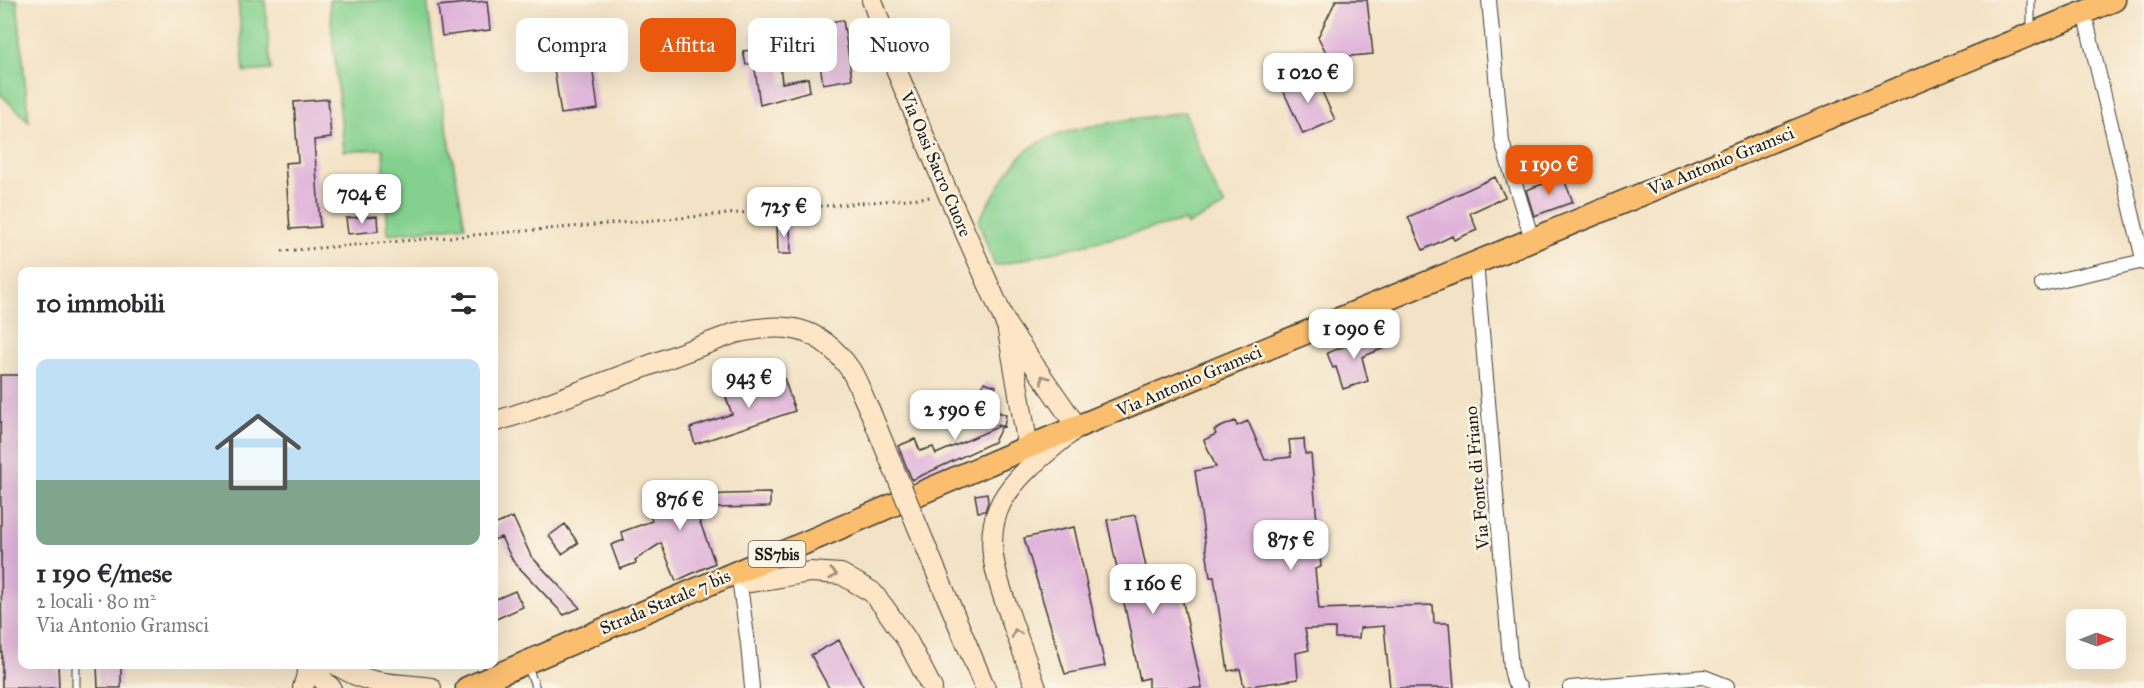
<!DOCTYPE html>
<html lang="it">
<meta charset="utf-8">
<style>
body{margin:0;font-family:"IM FELL Great Primer",serif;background:#f2f2f3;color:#2b2b33;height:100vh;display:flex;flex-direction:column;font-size:22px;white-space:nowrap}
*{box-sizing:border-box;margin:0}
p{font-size:20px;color:#7c7c81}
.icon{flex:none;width:33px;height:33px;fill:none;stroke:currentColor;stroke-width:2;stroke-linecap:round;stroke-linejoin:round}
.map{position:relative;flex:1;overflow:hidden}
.sheet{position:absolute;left:18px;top:267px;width:480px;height:402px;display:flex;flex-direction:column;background:#fff;border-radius:12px;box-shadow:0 6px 24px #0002}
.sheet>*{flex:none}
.top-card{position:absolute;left:516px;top:18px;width:570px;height:54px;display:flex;gap:12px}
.needle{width:39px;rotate:89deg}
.controls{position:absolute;left:2066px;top:609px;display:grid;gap:12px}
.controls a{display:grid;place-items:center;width:60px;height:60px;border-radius:12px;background:#fff;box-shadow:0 6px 24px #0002;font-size:30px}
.price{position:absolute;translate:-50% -51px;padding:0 14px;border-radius:12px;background:#fff;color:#222;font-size:20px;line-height:39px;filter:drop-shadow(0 2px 3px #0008)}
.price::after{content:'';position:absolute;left:50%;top:36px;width:18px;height:14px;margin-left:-9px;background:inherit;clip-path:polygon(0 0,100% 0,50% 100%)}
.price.active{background:#ea580c;color:#fff}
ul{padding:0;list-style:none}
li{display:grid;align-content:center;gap:12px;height:318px;padding:0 18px}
li span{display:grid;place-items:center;height:186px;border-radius:12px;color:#555}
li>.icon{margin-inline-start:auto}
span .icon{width:108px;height:108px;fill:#fffc;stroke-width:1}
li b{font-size:26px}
h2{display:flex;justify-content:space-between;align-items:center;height:72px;padding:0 18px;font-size:26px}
.pill{padding:0 21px;border-radius:12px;background:#fff;box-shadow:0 6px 24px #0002;font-size:21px;line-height:54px}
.pill.active{background:#ea580c;color:#fff}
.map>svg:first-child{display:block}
.green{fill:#84d18f;stroke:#507656;stroke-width:1.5}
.building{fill:#dfb2da}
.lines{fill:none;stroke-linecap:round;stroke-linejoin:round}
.lane-casing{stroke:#3c3a35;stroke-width:9}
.street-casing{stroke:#3c3a35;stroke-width:16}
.secondary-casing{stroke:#3c3a35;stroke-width:22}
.primary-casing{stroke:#3c3a35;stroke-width:25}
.path{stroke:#3c3a35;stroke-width:3;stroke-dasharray:1.5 4.5;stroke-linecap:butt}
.lane{stroke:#fff;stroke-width:7}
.street{stroke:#fff;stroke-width:14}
.secondary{stroke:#fde5c5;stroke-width:20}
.primary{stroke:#fabe6e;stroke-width:22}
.secondary-bridge-casing{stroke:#3c3a35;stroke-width:22;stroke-linecap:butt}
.secondary-bridge{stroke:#fde5c5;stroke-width:20}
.oneway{stroke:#988b79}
.labels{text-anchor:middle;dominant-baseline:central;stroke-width:5;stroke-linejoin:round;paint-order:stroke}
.shield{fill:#fcf5e5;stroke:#5f5d58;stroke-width:1.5}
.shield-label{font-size:16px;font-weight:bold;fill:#1c1c1c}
.street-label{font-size:18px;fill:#1c1c1c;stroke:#fcf5e5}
</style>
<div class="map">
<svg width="2144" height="688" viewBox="0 0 2144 688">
<rect width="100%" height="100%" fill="#fcf5e5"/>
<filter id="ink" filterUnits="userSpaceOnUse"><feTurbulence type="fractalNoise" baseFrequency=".0167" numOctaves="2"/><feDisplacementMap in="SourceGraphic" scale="12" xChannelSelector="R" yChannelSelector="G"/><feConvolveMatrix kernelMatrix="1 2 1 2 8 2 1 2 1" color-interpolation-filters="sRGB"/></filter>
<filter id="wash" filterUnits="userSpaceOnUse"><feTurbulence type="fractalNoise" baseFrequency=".008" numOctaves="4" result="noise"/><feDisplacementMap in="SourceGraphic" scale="24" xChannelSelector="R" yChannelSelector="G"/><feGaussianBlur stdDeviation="1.35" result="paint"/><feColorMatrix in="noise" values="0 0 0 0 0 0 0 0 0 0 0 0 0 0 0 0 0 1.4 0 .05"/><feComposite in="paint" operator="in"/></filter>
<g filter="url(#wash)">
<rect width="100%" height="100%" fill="#f3e2c5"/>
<!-- green -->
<path class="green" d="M0,0H17L29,121L0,94Z
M238,0H265L271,70L244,72Z
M329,0H427L437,73L465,226L388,234L383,149L344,151Z
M1185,112L1208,174L1225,206L1187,225L1184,221L995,266L978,221C992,199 1004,174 1022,155C1049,125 1144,118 1185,112Z"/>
<g id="blocks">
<!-- building -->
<path class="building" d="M1336,0H1367L1373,54L1329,58L1318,37Z
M487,1L490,30L442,36L438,6Z
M843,20L852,79L823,84L814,24Z
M776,30L778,48L781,47L782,51L779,53L782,83L808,78L810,91L760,105L754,62L746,65L743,51L753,50L751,33Z
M591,57L598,109L561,114L553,62Z
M1314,74L1335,120L1303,134L1282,88Z
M328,99L331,138L314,140L320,227L290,229L285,163L298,162L294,102Z
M1495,177L1505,197L1470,213L1477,230L1454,240L1452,236L1423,250L1408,217Z
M1563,177L1573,202L1534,216L1526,190Z
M377,216L378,231L348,234L346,218Z
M790,222L791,254H778L777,223Z
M1379,333L1384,348L1362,357L1368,381L1343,389L1336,367L1333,368L1327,353Z
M0,375H22V664H58L59,688H2Z
M783,375L795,411L695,444L690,428L732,414L725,395Z
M984,382L996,386L990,409L1006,415L1004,427L1002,426L994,442L912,480L898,446L915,439L920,451L933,447L936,454L1000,426L974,419Z
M1235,421L1237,426L1248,421L1265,460L1291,457L1289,440L1304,439L1305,454H1311L1321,567L1315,569L1319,609L1433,605L1434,623H1449L1454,688H1390L1384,626L1360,628L1359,638H1335V628L1305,629L1309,650L1296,653L1298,679L1244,687L1240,669L1228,671L1214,577H1210L1195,471L1216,467L1204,440L1216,434L1214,430Z
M770,493V507L711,508L697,514L715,563L676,581L661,543L635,560L636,563L620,569L611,545L624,540L621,532L652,521L644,501L725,494Z
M987,493L988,502L985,511L978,512L975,495Z
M1135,515L1150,586L1178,580L1202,688H1148V678L1140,680L1107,520Z
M513,517L531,556L580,608L564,615L513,561L501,537L494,540V525Z
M565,524L578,543L562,554L549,536Z
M1074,527L1105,666L1065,674L1024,538Z
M515,591L523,607L494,620V600Z
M839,640L864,688H829L811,655Z
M97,664H121V688H98Z"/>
</g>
</g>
<g filter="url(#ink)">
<use href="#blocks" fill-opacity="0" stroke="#3c3a35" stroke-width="1.5"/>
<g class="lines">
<!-- lane casing -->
<g class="lane-casing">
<path id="lane" d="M2031,0V31
M76,664V688
M527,665L536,688"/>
</g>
<!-- street casing -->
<g class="street-casing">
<path id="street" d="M1489,0L1502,142L1532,239
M2084,12L2144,263
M1476,262L1511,669L1514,682L1520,688
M2042,284L2144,261
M738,571L748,644L752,688
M1570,688L1704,677L1727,686"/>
</g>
<!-- secondary casing -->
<g class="secondary-casing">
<path id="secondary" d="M872,0L898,74L949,196L1007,326L1077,427C1052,449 1019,471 1002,501C981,540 998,581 1011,619C1019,642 1028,665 1036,688
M1008,331L1028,447
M494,422L528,411L735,333C784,322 818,324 850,369C858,381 863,398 870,411
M738,571L751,582L810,572L841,574L872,592L884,607L907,640L932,688
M938,576L985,688
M319,664V676L331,688
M335,664C373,688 391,682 431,688
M303,688L310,664"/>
</g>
<!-- primary casing -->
<g class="primary-casing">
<path id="primary" d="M467,688L1028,447L2114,0"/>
</g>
<!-- path -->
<path class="path" d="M282,251L932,197"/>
<!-- lane -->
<use href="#lane" class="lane"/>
<!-- street -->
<use href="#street" class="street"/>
<!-- secondary -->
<use href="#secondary" class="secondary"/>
<!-- primary -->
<use href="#primary" class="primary"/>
<!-- secondary-bridge casing -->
<g class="secondary-bridge-casing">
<path id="secondary-bridge" d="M870,411L938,576"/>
</g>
<!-- secondary-bridge -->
<use href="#secondary-bridge" class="secondary-bridge"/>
</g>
<!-- one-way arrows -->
<defs><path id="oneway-chevron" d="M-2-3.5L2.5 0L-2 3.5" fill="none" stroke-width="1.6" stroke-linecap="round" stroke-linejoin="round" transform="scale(1.5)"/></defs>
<g class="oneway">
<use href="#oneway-chevron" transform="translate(1044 379) rotate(-125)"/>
<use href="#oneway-chevron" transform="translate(833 574) rotate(6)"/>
<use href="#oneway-chevron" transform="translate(1016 633) rotate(-110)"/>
</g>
</g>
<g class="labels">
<!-- shield labels -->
<rect class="shield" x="748.5" y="541" width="57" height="26" rx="4.5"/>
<g class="shield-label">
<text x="777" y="554">SS7bis</text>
</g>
<!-- street labels -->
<g class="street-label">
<text transform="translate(1721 161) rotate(-22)">Via Antonio Gramsci</text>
<text transform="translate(936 164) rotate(67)">Via Oasi Sacro Cuore</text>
<text transform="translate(1189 381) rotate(-23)">Via Antonio Gramsci</text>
<text transform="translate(1477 478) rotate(-95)">Via Fonte di Friano</text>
<text transform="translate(665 602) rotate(-23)">Strada Statale 7 bis</text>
</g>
</g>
</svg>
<div class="controls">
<a><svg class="needle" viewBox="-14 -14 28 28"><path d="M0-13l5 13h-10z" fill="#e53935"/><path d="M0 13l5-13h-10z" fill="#7c7c81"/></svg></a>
</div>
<b class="price" style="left:1308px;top:104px">1 020 €</b>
<b class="price active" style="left:1549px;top:196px">1 190 €</b>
<b class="price" style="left:362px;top:225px">704 €</b>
<b class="price" style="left:784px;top:238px">725 €</b>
<b class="price" style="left:1354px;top:360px">1 090 €</b>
<b class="price" style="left:749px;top:409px">943 €</b>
<b class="price" style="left:955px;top:441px">2 590 €</b>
<b class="price" style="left:680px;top:531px">876 €</b>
<b class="price" style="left:1291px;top:571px">875 €</b>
<b class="price" style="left:1153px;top:615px">1 160 €</b>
<div class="top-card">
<a class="pill">Compra</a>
<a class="pill active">Affitta</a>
<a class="pill">Filtri</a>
<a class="pill">Nuovo</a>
</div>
<section class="sheet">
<h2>10 immobili<svg class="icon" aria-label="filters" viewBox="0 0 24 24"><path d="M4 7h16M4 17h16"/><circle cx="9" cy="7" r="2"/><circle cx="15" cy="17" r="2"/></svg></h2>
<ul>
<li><span style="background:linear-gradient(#bfe0f5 65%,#7fa58c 0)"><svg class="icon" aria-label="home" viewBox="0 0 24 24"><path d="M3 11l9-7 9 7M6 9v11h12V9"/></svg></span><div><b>1 190 €/mese</b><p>2 locali · 80 m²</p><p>Via Antonio Gramsci</p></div></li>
</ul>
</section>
</div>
